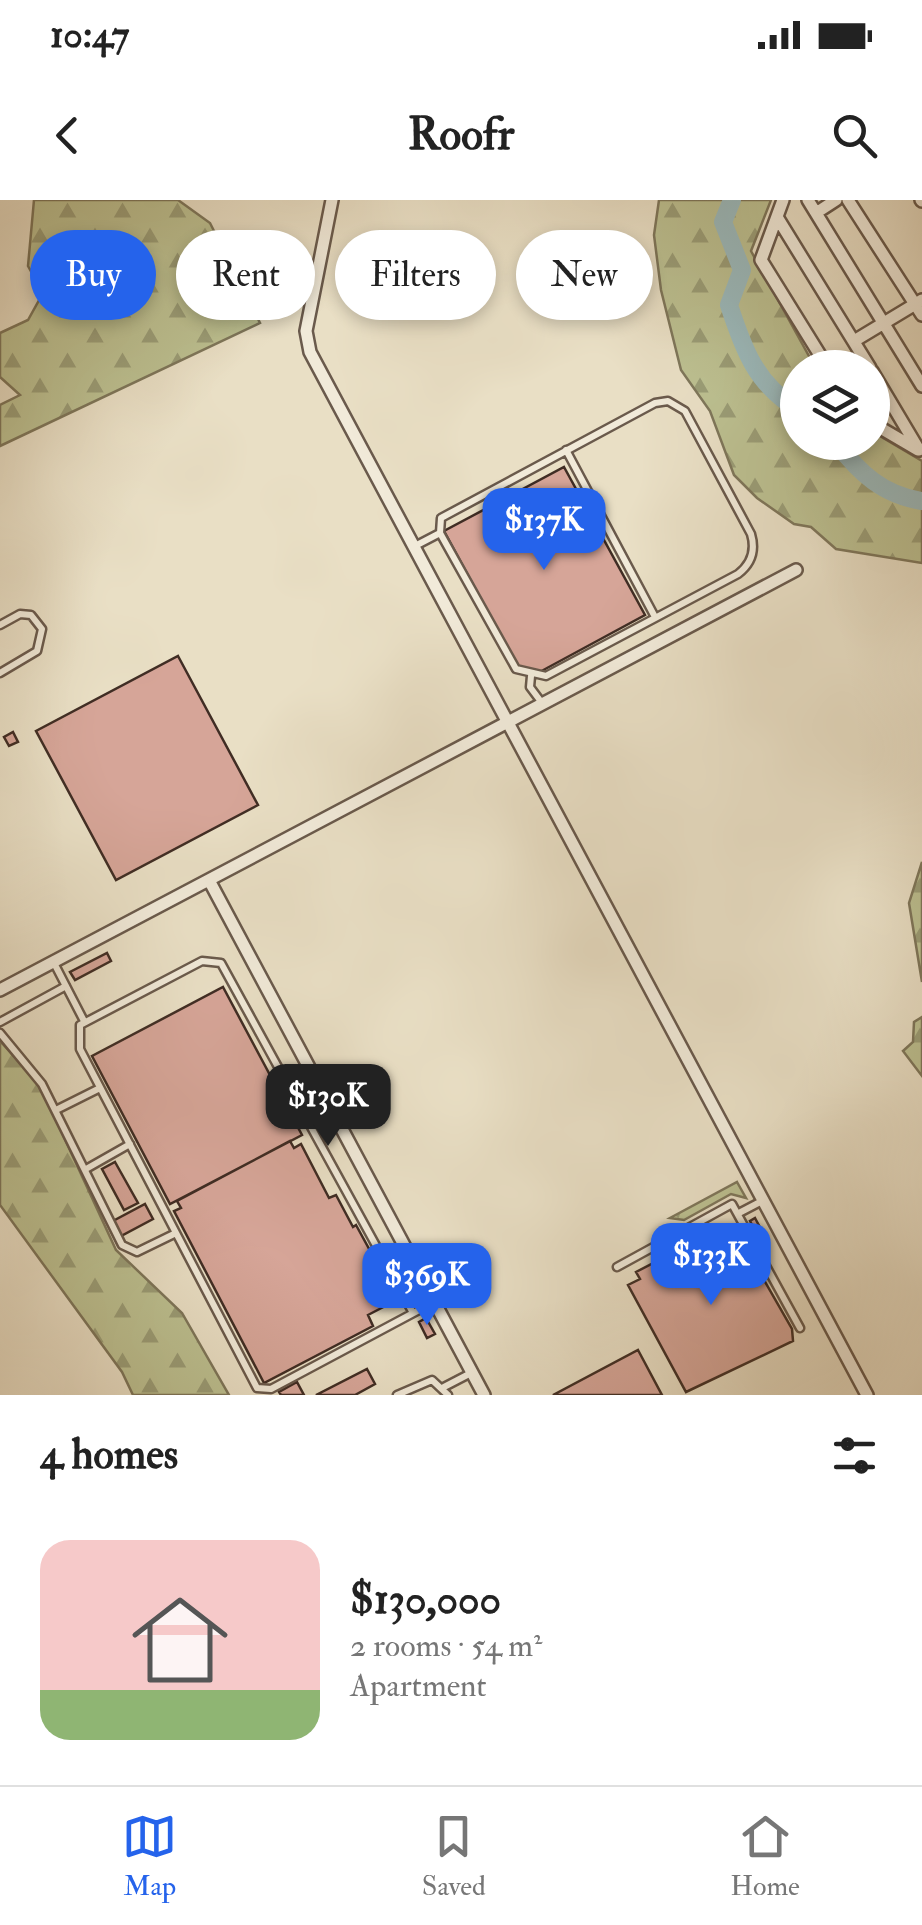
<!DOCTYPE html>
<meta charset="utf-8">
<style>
body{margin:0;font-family:"IM FELL Double Pica",serif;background:#f2f2f2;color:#222;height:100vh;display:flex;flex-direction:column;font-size:38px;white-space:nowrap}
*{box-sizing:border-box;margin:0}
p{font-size:32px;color:#767676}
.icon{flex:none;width:55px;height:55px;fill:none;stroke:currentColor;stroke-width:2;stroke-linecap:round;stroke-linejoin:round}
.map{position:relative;height:1195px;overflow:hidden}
.sheet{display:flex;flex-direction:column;background:#fff;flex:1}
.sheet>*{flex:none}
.top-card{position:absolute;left:30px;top:30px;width:862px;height:90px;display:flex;gap:20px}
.buttons{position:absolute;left:780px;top:150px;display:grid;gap:20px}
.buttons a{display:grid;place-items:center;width:110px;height:110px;border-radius:50%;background:#fff;box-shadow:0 5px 15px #0003;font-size:50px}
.price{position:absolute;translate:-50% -85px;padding:0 22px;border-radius:20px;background:#2563eb;color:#fff;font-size:32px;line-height:65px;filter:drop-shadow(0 2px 5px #0008)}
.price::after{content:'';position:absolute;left:50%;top:60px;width:30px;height:22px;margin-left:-15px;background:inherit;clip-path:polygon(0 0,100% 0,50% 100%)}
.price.on{background:#222;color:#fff}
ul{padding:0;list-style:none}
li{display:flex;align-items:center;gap:30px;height:250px;padding:0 40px}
li span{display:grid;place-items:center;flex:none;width:280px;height:200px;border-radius:30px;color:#555}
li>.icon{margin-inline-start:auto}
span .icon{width:120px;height:120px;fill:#fffc;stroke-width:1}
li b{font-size:42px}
h2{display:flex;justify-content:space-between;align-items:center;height:120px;padding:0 40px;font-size:42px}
.tag{padding:0 35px;border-radius:45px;background:#fff;box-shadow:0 5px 15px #0003;font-size:35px;line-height:90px}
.tag.on{background:#2563eb;color:#fff}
.status{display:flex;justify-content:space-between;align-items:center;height:70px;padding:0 50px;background:#fff;direction:ltr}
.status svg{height:28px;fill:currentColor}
header{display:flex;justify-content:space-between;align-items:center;height:130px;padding:0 40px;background:#fff;font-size:45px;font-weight:800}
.tab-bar{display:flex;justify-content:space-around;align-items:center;height:140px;border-top:2px solid #e0e0e0;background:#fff;font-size:28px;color:#767676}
.tab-bar a{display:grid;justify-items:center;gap:5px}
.tab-bar .on{color:#2563eb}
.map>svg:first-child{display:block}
.grass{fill:url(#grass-tufts);stroke:#7e765a;stroke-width:2.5}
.forest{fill:url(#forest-firs);stroke:#7e765a;stroke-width:2.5}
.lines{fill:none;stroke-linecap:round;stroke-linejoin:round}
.river{stroke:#9bbabd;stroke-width:18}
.building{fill:#d6a598;stroke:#402d24;stroke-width:2.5}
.service-casing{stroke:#6a5a4c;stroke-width:11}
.minor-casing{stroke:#6a5a4c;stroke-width:16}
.service{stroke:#f1ead9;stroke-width:6}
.minor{stroke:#f1ead9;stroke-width:11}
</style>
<div class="status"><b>10:47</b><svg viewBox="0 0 49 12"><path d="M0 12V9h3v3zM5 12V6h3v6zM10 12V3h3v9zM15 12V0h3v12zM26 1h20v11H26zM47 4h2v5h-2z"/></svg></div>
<header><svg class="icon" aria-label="back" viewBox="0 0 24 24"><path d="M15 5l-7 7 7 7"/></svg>Roofr<svg class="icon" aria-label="search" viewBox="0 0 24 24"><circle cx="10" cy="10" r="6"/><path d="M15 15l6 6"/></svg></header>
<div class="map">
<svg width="922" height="1195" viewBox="0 0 922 1195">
<defs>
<pattern id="grass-tufts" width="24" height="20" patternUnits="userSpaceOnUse" patternTransform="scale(2.5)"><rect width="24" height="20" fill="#bcc091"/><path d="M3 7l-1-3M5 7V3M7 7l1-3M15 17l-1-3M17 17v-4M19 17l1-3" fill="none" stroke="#9a9c76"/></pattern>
<pattern id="forest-firs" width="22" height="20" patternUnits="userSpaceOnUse" patternTransform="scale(2.5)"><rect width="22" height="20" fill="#bcc091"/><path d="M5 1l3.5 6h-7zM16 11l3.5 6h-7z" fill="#9a9c76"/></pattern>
</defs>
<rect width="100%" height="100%" fill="#e9dfc5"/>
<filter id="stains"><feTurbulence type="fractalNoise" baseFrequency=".002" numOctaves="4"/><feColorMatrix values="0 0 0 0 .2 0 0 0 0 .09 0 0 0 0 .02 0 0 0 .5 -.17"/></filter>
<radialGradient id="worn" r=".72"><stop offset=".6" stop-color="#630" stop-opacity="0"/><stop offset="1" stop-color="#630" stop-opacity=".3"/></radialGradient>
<!-- grass -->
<path class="grass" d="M737,982L746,998L731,994L684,1020L670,1018Z"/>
<!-- forest -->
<path class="forest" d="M34,0H178L210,23L260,123L0,246V205L20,195L0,177V133L28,120L43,93L28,66Z
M659,0H771L751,51L815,167L798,168V242H872L873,232L922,261V363L836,349L811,327L794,324L757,298L734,275L710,211L681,170L661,90L654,35Z
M922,662V782L909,703Z
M922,817V876L903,851L913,842L914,822Z
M0,841L40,885L116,1050L182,1113L229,1195H133L122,1172L0,1005Z"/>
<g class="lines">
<!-- river -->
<path class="river" d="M732,0L723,22L742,70L729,105C743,148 756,185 798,209
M836,242C859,273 883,295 922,301"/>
</g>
<!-- building -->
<path class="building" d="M564,267L645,415L536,474L518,468L444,331Z
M178,456L258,605L116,680L36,531Z
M13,532L18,542L9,546L4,537Z
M107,753L111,761L75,780L70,772Z
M223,787L302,935L170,1004L92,856Z
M290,941L294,948L301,944L329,998L336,995L353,1027L356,1025L391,1089L386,1092L391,1103L368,1115L373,1126L264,1183L174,1011L181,1008L177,1001Z
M115,962L138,1003L124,1010L102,969Z
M145,1004L153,1019L121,1036L113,1021Z
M755,1018L764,1035L759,1038L750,1021Z
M741,1025L746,1035L740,1038L792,1129L793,1141L686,1192L628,1085L640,1079L636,1072L715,1031L718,1037Z
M426,1118L435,1134L427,1138L419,1122Z
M638,1150L662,1195H553Z
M367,1169L375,1184L355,1195H316Z
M297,1182L304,1195H281L279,1192Z"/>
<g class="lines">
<!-- service casing -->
<g class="service-casing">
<path id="service" d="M668,201L685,211L751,334C756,351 751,364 738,374L546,476L516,469L440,333L441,318L655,203Z
M566,250L655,417
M415,346L440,333
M0,425L20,414L31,415L42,429L37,451L0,473
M531,476L530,487L542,503
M54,763L84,821
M0,822L66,786
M0,833L42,884L122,1045L137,1052L176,1033
M56,910L100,888
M86,969L130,944
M739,1013L762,1001
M617,1067L732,1004L800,1128
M413,1113L221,763L202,761L80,825V849L257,1188L271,1189L434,1102
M444,1187L471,1173
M397,1195L432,1180L448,1195"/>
</g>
<!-- minor casing -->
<g class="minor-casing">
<path id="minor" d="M332,0L306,131L310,152L867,1195
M783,0L761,60L828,168
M808,0L922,186
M848,0L922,115
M921,0L922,1
M816,13L836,0
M777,17L870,168
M854,141L922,100
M872,171L919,250
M872,223L918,250
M210,682L484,1195
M0,790L796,370"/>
</g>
<!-- service -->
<use href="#service" class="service"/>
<!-- minor -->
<use href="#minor" class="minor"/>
</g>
<rect width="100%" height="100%" filter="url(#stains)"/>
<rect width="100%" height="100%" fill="url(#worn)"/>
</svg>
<div class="buttons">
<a><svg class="icon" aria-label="layers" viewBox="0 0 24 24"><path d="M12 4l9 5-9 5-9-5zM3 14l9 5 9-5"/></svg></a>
</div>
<b class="price" style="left:544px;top:373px">$137K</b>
<b class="price on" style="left:328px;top:949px">$130K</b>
<b class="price" style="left:711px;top:1108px">$133K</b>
<b class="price" style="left:427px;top:1128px">$369K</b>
<div class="top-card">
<a class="tag on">Buy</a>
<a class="tag">Rent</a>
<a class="tag">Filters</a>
<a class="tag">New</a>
</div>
</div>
<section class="sheet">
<h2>4 homes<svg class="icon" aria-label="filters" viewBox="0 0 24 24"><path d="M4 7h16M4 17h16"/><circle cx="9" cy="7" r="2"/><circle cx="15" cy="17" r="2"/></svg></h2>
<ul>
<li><span style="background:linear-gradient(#f6c9c9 75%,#8fb573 0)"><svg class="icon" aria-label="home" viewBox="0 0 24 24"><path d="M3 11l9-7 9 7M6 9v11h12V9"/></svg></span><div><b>$130,000</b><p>2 rooms · 54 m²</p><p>Apartment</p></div></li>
</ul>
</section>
<nav class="tab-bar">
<a class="on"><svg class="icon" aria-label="map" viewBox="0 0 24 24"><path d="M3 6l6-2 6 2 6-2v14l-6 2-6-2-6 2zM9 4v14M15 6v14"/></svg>Map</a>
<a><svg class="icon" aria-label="saved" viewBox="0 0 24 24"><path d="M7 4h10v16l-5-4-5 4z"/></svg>Saved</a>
<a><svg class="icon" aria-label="home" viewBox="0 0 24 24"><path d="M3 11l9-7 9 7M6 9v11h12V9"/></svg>Home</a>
</nav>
